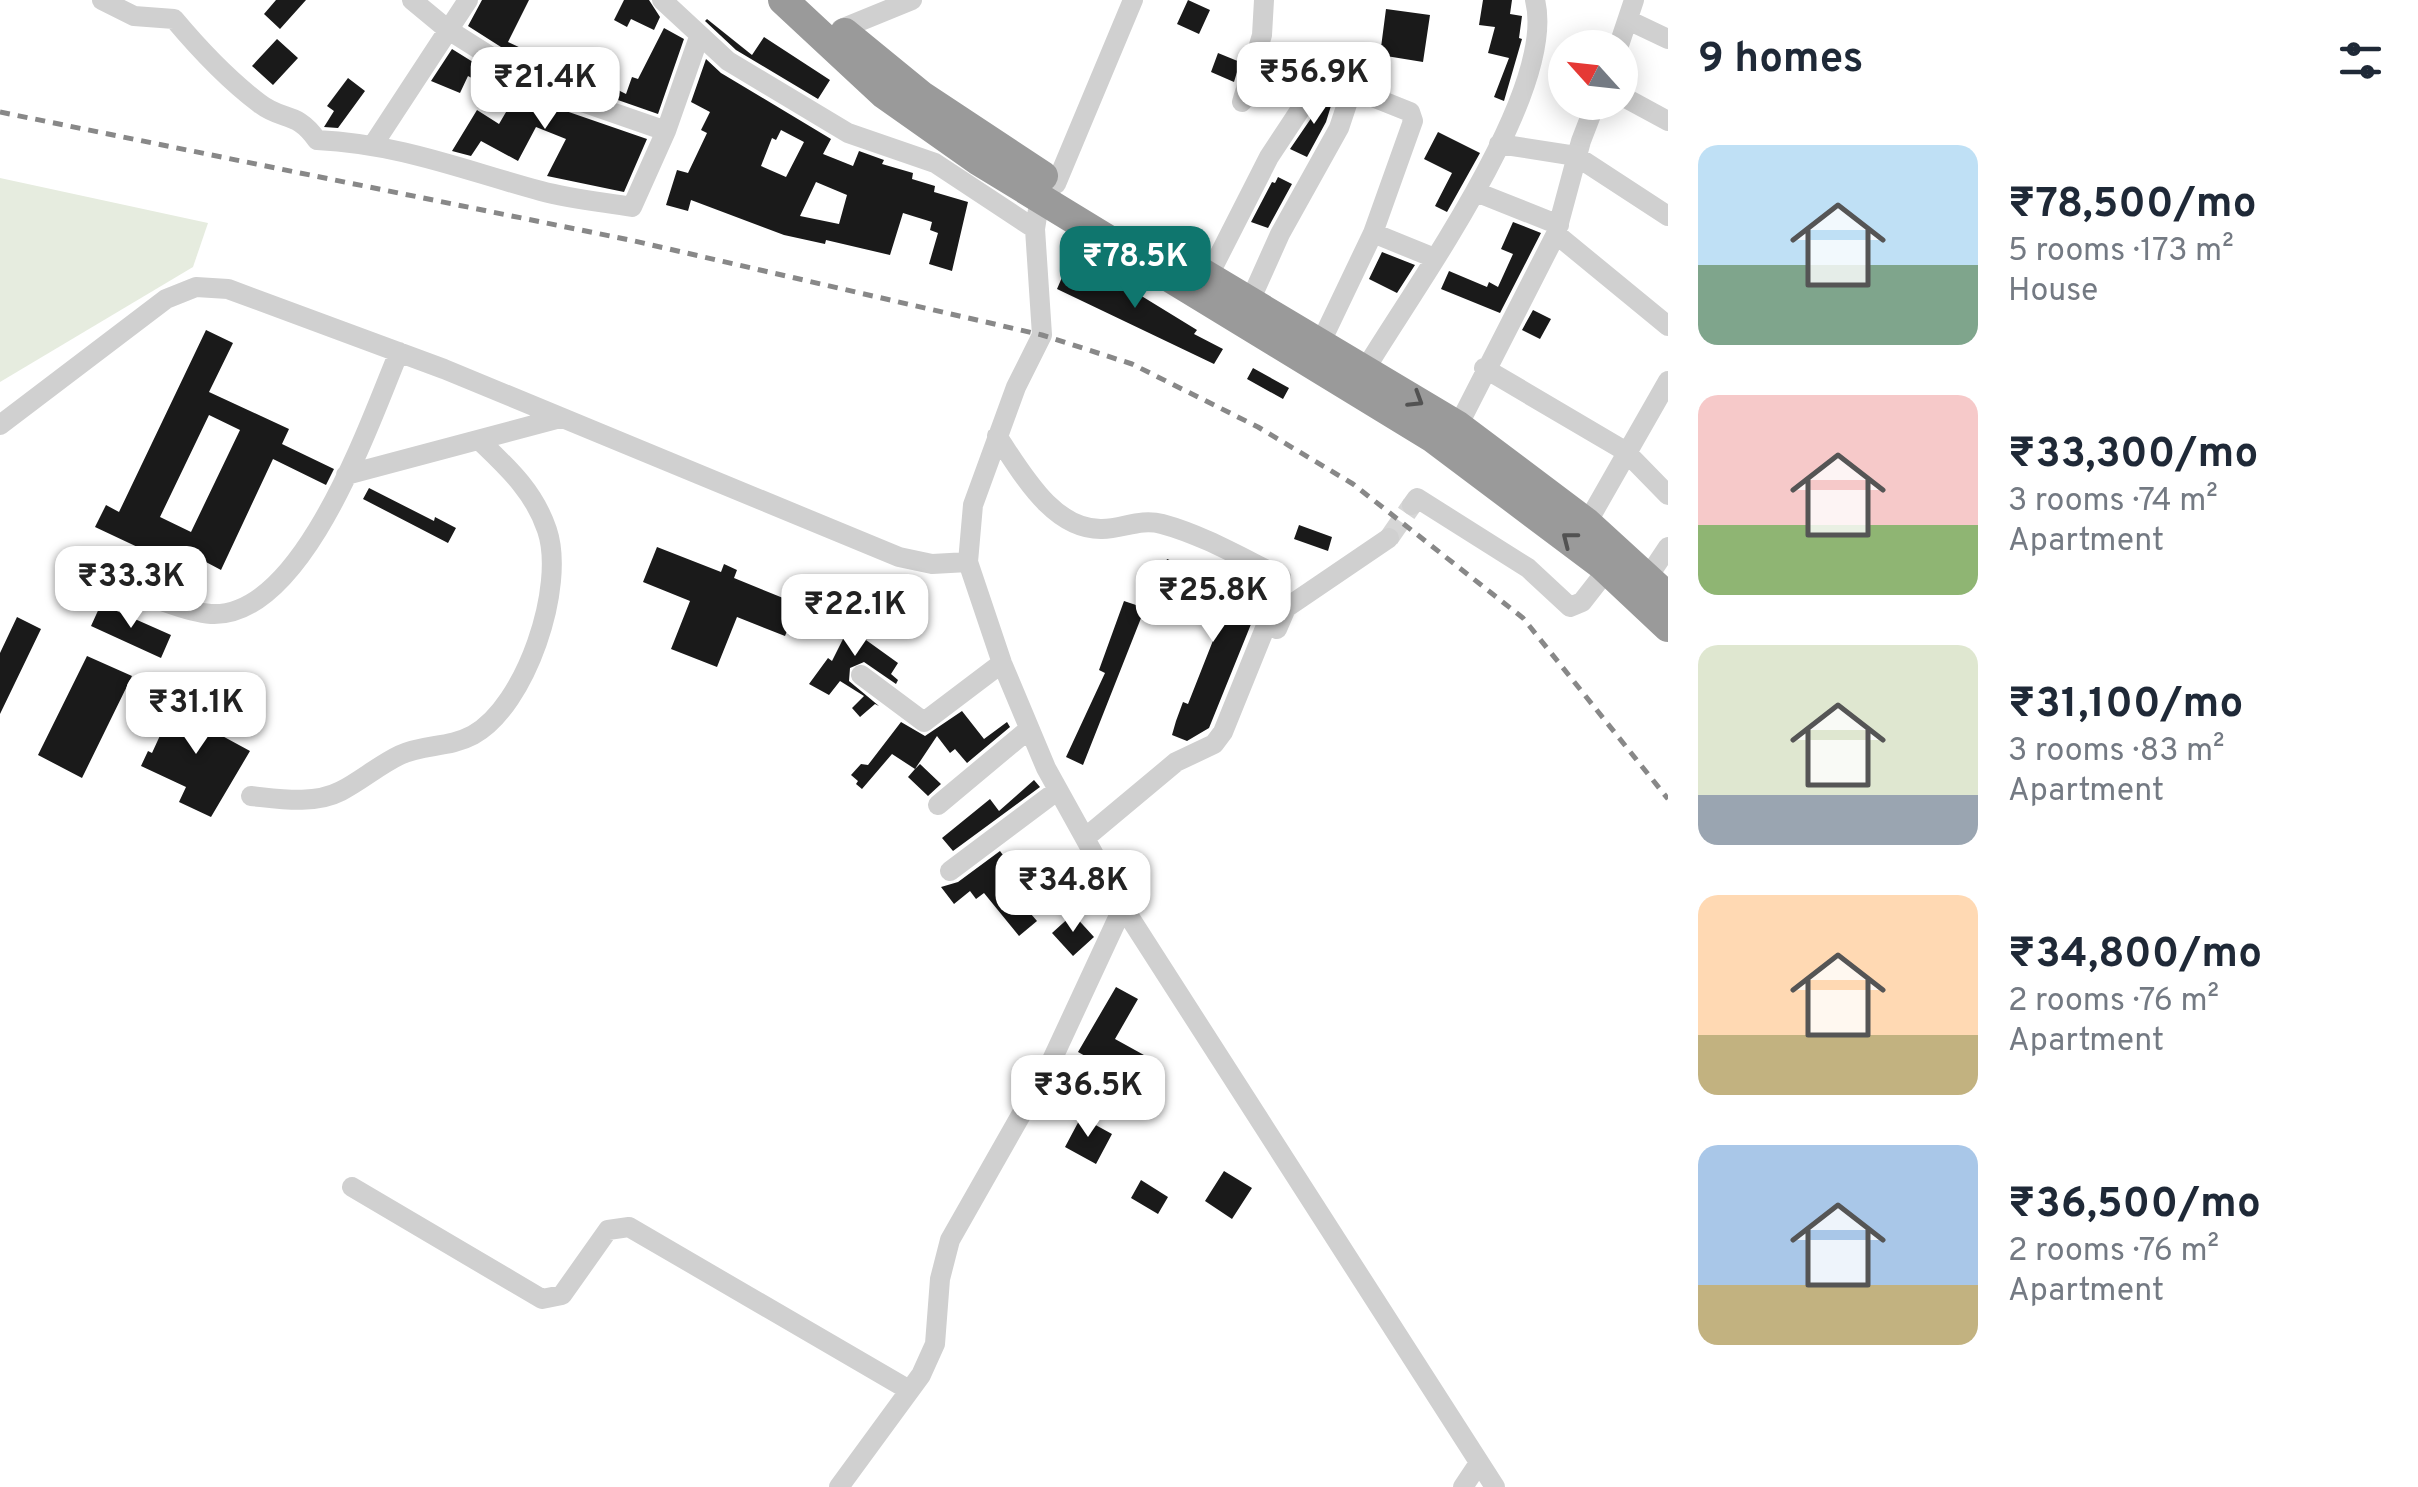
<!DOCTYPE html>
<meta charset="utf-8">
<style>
body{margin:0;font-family:Overpass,sans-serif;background:#f6f6f7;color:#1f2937;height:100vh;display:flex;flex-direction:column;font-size:38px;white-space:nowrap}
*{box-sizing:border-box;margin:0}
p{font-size:32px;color:#747a83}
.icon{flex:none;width:55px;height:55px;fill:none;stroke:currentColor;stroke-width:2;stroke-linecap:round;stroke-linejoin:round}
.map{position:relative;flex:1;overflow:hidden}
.panel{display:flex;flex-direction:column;background:#fff;width:750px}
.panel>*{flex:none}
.needle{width:65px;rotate:297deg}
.buttons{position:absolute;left:1548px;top:30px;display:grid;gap:20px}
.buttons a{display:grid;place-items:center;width:90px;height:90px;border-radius:50%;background:#fff;box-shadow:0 5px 25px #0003;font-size:50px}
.price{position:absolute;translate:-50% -85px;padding:0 22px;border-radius:20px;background:#fff;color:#222;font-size:32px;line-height:65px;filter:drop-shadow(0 2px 5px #0008)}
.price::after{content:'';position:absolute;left:50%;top:60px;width:30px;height:22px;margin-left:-15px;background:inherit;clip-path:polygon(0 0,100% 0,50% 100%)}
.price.current{background:#0f766e;color:#fff}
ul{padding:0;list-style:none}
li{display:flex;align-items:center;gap:30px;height:250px;padding:0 30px}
li span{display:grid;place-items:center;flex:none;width:280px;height:200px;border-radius:20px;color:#555}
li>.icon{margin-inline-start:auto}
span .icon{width:120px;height:120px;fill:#fffc;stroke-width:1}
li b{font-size:42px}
h2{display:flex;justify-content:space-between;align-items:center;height:120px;padding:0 30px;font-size:42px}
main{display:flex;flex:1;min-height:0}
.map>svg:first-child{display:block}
.green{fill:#e6ecdf}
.building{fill:#1a1a1a;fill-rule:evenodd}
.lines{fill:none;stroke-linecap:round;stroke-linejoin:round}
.minor-tunnel{stroke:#d6d6d6;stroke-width:20;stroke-dasharray:20 10;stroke-linecap:butt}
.minor{stroke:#d0d0d0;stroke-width:20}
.highway{stroke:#9a9a9a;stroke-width:30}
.rail{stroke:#888;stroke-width:5;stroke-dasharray:10 8;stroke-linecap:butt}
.oneway{stroke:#525252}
</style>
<main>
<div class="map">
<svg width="1668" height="1487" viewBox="0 0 1668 1487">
<rect width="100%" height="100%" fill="#fff"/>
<!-- green -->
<path class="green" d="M0,178L208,223L193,267L0,382Z"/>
<!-- building -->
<path class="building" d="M276,0H306L280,29L264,14Z
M482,0H529L508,42L551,62L545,75L468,26Z
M624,0H649L660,17L654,30L631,19L627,27L614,20Z
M1188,0L1210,10L1199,34L1177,24Z
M1483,0H1512L1510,14L1522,16L1519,38L1522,39L1504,101L1494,97L1509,58L1488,53L1495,27L1479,25Z
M1386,9L1430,15L1423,62L1380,55Z
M707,19L752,55L764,37L830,80L818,99L736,50L705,21Z
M664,28L684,39L658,114L592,91L598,80L626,94L632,77L638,79Z
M277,39L298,58L273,85L252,66Z
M452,49L534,100L647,139L624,192L547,176L566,139L536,127L518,161L481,141L471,156L452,151L477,110L499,124L513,100L468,76L460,93L431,81Z
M1218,53L1240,62L1234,82L1211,72Z
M706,59L721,73L831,139L823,154L853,166L859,151L884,160L882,164L913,173L912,179L935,186L934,192L968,202L952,271L929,264L938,233L930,230L932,222L903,213L890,255L826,240L825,244L784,235L691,200L688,211L666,205L677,170L688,173L707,133L701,130L710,112L691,102ZM781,130L804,142L786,177L761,166L772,138L776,140ZM816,182L847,195L839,224L800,216Z
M348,78L365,91L338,128L324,127L334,111L327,106Z
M1323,92L1334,96L1326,122L1307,157L1290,149L1314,114Z
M1438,132L1480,153L1447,212L1435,206L1452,173L1424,159Z
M1278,177L1292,184L1268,228L1251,222L1272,182L1275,183Z
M1513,222L1541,233L1500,313L1441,289L1449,271L1487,287L1489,282L1498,287L1513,254L1501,249Z
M1382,252L1415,265L1397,293L1369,279Z
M1069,261L1135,292L1197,330L1194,334L1223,349L1214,364L1057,289Z
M1533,310L1551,319L1540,339L1522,330Z
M206,330L233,343L209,392L289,429L282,444L334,469L326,485L273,459L221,570L204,561L197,575L95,527L106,505L119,512ZM209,415L240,430L191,532L160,517Z
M1253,368L1289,388L1283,399L1247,379Z
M369,488L434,521L435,517L456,528L448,543L363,499Z
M1299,525L1332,537L1328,551L1294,539Z
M657,547L721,572L724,564L737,570L734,578L798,604L785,636L737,617L717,667L671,649L690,601L643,582Z
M1167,559L1262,597L1209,728L1187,741L1172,735L1176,721L1183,702L1188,704L1227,605L1160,580Z
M1124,601L1145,608L1083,765L1066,757L1105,673L1099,670Z
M101,604L171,635L161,658L91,626Z
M860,605L879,613L866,640L898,663L891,674L898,680L896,684L864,662L850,668L849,681L879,706L875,704L860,717L852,708L864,696L840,681L829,695L809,684L828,658L832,661Z
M17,617L41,629L0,714V653Z
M87,656L132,676L82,778L38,755Z
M179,694L212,710L204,726L250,751L211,817L179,802L186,787L141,766L148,751L152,753Z
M962,711L984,739L1007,722L1010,727L967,763L955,749L950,753L937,736L915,769L920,764L941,784L928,796L908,777L915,769L892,754L862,789L856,784L858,781L851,775L861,764L868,765L901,722L925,736Z
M1034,780L1040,787L953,851L942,838L990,799L999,811Z
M1000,851L1019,877L1035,866L1056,896L1031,914L1037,921L1019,936L984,893L976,899L970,891L954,904L941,887L958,882Z
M1073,914L1094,937L1073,956L1052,933Z
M1116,987L1138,999L1115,1039L1153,1060L1139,1086L1078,1052Z
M1081,1117L1112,1134L1096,1164L1065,1147Z
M1224,1171L1252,1188L1232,1219L1205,1201Z
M1141,1180L1168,1197L1158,1214L1131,1198Z"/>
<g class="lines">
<!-- minor-tunnel -->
<path class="minor-tunnel" d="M1389,538L1412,505"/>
<!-- minor -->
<path class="minor" d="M102,0L134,16L174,19C200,50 226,78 259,103C283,122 296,110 317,140C400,144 463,170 541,191C571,199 602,202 632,207L666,131L699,37
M412,0L447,29L539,87L666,131
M662,0L728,61L848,133L935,163L1035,229
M1628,20L1668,39
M841,29L912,0
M1618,48L1634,0
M1281,66L1315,74L1410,112L1413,121L1373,233
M1620,95L1668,121
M1242,102L1262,35L1264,0
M1499,144L1576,156L1668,216
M373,145L468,0
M1056,184L1133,0
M1476,192L1559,225
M1556,234L1668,326
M1208,277L1269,157L1302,107L1315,74
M1250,301L1280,234L1339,128L1352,89
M1321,342L1373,233L1432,257
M1366,368C1414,288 1558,91 1535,0
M1484,368L1625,451L1668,495
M0,425L166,299L196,287L228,289L444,369L899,557L932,564L968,562
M1458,426L1556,234L1581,141L1596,102
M997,436C1021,471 1052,530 1102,529C1123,529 1140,518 1162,524C1203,535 1242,558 1281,577L1274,606L1223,732L1214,744L1176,762L1085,838
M346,475L560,418
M1412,505L1417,498L1528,568L1570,607L1582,602L1607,570
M1587,523L1668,381
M81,568C115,581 178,612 211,614C303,619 370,421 399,352
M1648,577L1668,547
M1277,629L1286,608L1389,538
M861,675L924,722L1002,663
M251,796C280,799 314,805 341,791C362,780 379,765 400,755C423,744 449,748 473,735C526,706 566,586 547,530C534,491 507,467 479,440
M938,805L1029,729
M950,871L1058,790
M1123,907L1495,1487
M352,1187L542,1299L562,1295L608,1230L629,1227L909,1390
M839,1487L921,1375L935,1344L940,1279L950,1240L1051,1062L1123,907L1046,768L1002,663L968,562L973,505L1016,387L1042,335L1035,229L1040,197
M1463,1487L1479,1463"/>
<!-- highway -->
<path class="highway" d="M783,0L884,94L979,161L1433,438L1602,565L1668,627
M845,33L922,96L1043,176
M1197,270L1458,426L1587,523L1668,597"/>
<!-- rail -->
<path class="rail" d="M0,112L630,240L1042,335L1132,364L1258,427L1353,484L1523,618L1668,799"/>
</g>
<!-- one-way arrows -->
<defs><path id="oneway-chevron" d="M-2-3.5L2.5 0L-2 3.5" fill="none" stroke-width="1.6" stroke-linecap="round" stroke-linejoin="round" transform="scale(2.5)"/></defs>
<g class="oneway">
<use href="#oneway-chevron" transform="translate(1416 400) rotate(32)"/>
<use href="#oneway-chevron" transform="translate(1569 539) rotate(-142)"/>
</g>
</svg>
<div class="buttons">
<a><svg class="needle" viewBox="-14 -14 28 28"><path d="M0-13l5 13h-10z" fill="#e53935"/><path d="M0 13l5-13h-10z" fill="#747a83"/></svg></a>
</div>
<b class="price" style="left:1314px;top:127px">₹56.9K</b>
<b class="price" style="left:545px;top:132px">₹21.4K</b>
<b class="price current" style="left:1135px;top:311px">₹78.5K</b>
<b class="price" style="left:131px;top:631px">₹33.3K</b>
<b class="price" style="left:1213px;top:645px">₹25.8K</b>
<b class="price" style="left:855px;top:659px">₹22.1K</b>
<b class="price" style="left:196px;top:757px">₹31.1K</b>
<b class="price" style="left:1073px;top:935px">₹34.8K</b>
<b class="price" style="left:1088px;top:1140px">₹36.5K</b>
</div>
<section class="panel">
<h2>9 homes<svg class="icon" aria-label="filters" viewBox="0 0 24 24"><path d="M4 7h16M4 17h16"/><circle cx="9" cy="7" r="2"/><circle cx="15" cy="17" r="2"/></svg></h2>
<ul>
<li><span style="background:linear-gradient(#bfe0f5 60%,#7fa58c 0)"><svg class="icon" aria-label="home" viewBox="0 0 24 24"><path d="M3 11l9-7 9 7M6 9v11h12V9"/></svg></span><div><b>₹78,500/mo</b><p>5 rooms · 173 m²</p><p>House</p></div></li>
<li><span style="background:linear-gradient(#f6c9c9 65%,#8fb573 0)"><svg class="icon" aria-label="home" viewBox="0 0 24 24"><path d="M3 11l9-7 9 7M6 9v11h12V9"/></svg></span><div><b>₹33,300/mo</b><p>3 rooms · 74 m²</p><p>Apartment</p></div></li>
<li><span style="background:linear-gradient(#dfe7d0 75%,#9aa5b1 0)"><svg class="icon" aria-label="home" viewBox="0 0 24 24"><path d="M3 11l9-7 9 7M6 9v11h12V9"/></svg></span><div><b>₹31,100/mo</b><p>3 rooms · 83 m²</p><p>Apartment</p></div></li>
<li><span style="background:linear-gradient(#ffd9b3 70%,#c2b280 0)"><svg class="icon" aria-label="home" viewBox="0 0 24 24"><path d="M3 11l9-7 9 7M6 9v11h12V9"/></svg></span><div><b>₹34,800/mo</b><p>2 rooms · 76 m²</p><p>Apartment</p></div></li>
<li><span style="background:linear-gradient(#a9c7e8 70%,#c2b280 0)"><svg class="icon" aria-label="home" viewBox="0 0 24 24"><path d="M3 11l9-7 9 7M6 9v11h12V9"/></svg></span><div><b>₹36,500/mo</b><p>2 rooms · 76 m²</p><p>Apartment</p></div></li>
</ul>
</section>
</main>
